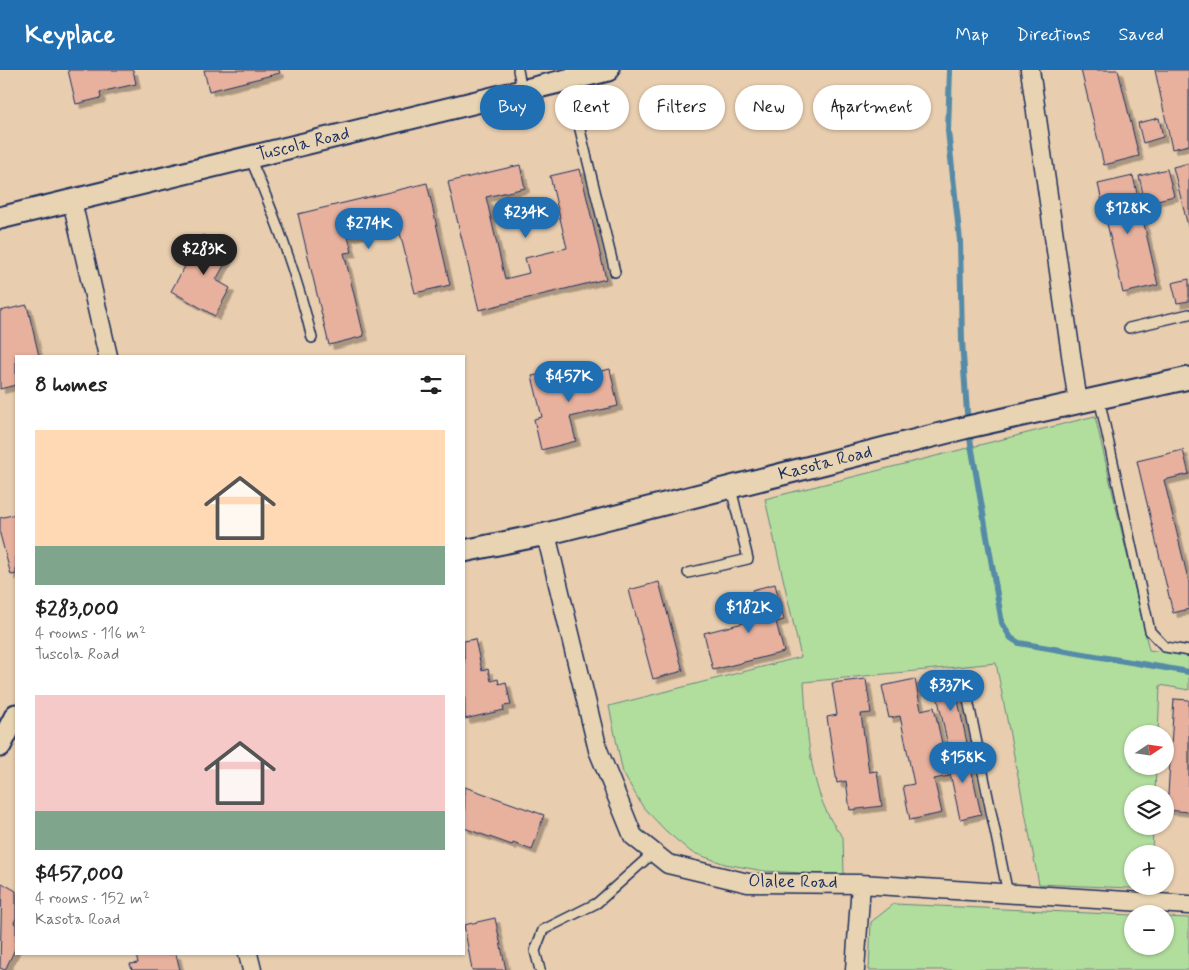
<!DOCTYPE html>
<meta charset="utf-8">
<style>
body{margin:0;font-family:Mynerve,sans-serif;background:#f2f2f2;color:#222;height:100vh;display:flex;flex-direction:column;font-size:19px;white-space:nowrap}
*{box-sizing:border-box;margin:0}
p{font-size:16px;color:#767676}
.icon{flex:none;width:28px;height:28px;fill:none;stroke:currentColor;stroke-width:2;stroke-linecap:round;stroke-linejoin:round}
.map{position:relative;flex:1;overflow:hidden}
.drawer{position:absolute;left:15px;top:285px;width:450px;height:600px;display:flex;flex-direction:column;background:#fff;border-radius:0px;box-shadow:0 1px 4px #0004}
.drawer>*{flex:none}
.guide{position:absolute;left:480px;top:15px;width:475px;height:45px;display:flex;gap:10px}
.needle{width:32px;rotate:77deg}
.controls{position:absolute;left:1124px;top:655px;display:grid;gap:10px}
.controls a{display:grid;place-items:center;width:50px;height:50px;border-radius:50%;background:#fff;box-shadow:0 1px 4px #0004;font-size:25px}
.price{position:absolute;translate:-50% -42px;padding:0 11px;border-radius:18px;background:#1f6fb2;color:#fff;font-size:16px;line-height:32px;filter:drop-shadow(0 1px 2px #0008)}
.price::after{content:'';position:absolute;left:50%;top:30px;width:15px;height:11px;margin-left:-8px;background:inherit;clip-path:polygon(0 0,100% 0,50% 100%)}
.price.selected{background:#222;color:#fff}
ul{padding:0;list-style:none}
li{display:grid;align-content:center;gap:10px;height:265px;padding:0 20px}
li span{display:grid;place-items:center;height:155px;border-radius:0px;color:#555}
li>.icon{margin-inline-start:auto}
span .icon{width:90px;height:90px;fill:#fffc;stroke-width:1}
li b{font-size:21px}
h2{display:flex;justify-content:space-between;align-items:center;height:60px;padding:0 20px;font-size:21px}
.pill{padding:0 18px;border-radius:22px;background:#fff;box-shadow:0 1px 4px #0004;font-size:18px;line-height:45px}
.pill.selected{background:#1f6fb2;color:#fff}
header{display:flex;align-items:center;gap:30px;box-sizing:border-box;height:70px;padding:0 25px;background:#1f6fb2;color:#fff}
header strong{font-size:24px}
nav{display:flex;gap:28px;margin-inline-start:auto;font-size:18px}
.map>svg:first-child{display:block}
.green{fill:#b1de9d;stroke:#66867e}
.lines{fill:none;stroke-linecap:round;stroke-linejoin:round}
.stream{stroke:#548ba7;stroke-width:6}
.building{fill:#e8b19e;stroke:#1b2f5e;filter:url(#shadow)}
.service-casing{stroke:#1b2f5e;stroke-width:12}
.minor-casing{stroke:#1b2f5e;stroke-width:21}
.tertiary-casing{stroke:#1b2f5e;stroke-width:25}
.service{stroke:#e8d4b2;stroke-width:9}
.minor{stroke:#e8d4b2;stroke-width:18}
.tertiary{stroke:#e8d4b2;stroke-width:21}
.labels{text-anchor:middle;dominant-baseline:central;stroke-width:4.5;stroke-linejoin:round;paint-order:stroke}
.street-label{font-size:18px;fill:#1b2f5e;stroke:#e8d4b2}
</style>
<header>
<strong>Keyplace</strong>
<nav><a>Map</a><a>Directions</a><a>Saved</a></nav>
</header>
<div class="map">
<svg width="1189" height="900" viewBox="0 0 1189 900">
<defs>
<filter id="shadow"><feDropShadow dx="4.5" dy="4.5" stdDeviation="0" flood-color="#0004"/></filter>
</defs>
<rect width="100%" height="100%" fill="#e8cdae"/>
<filter id="ink" filterUnits="userSpaceOnUse"><feTurbulence type="fractalNoise" baseFrequency=".02" numOctaves="2"/><feDisplacementMap in="SourceGraphic" scale="10" xChannelSelector="R" yChannelSelector="G"/><feConvolveMatrix kernelMatrix="1 2 1 2 8 2 1 2 1" color-interpolation-filters="sRGB"/></filter>
<g filter="url(#ink)">
<!-- green -->
<path class="green" d="M1095,346L1149,580L1189,586V620L1160,615L1158,664H1132V696H1156L1155,724H1132V756H1153L1152,784H1132V816H1151V819L1039,814L996,593L804,612C807,661 809,729 843,767L844,805L764,801L725,794L691,782L666,761L643,737L623,703L609,636L801,587L765,429Z
M894,834L1132,845V876H1165V847L1189,848V900H869L871,852Z"/>
<g class="lines">
<!-- stream -->
<path class="stream" d="M950,0L948,61L960,171L962,271L968,357L1002,553L1011,568L1019,573L1189,602"/>
</g>
<!-- building -->
<path class="building" d="M68,0H133L136,14L100,22L101,28L76,34Z
M204,0H279L280,3L209,21Z
M1081,0H1118L1139,86L1104,95Z
M1155,0H1189V75L1172,79Z
M1159,48L1163,67L1143,73L1138,53Z
M1189,93V160L1173,97Z
M520,95L525,118L486,127L505,209L529,203L525,188L567,178L550,106L580,99L606,209L479,240L448,112Z
M1167,99L1174,126L1145,133L1139,106Z
M1133,106L1158,215L1123,223L1098,114Z
M427,113L450,215L415,223L398,155L348,167L352,182L344,183L364,266L329,275L298,144Z
M203,165L232,181L216,210L230,218L215,246L171,221Z
M1189,209V231L1177,233L1172,213Z
M27,235L39,286H16V315L0,319V241Z
M610,299L618,336L570,347L576,371L541,380L534,349L542,347L532,306L556,301L558,311Z
M1183,380L1189,404L1164,410L1189,513V539L1173,543L1137,391Z
M16,444V504L11,505L0,464V448Z
M659,512L683,601L653,609L629,520Z
M775,514L784,550L776,552L784,582L713,600L704,563L759,549L752,520Z
M475,569L482,601L488,599L491,611L498,609L499,614L506,612L511,635L503,636L504,640L465,649L464,571Z
M953,607L967,673L948,676L934,611Z
M866,609L871,643L861,644L869,702L877,701L882,736L850,740L846,711L837,713L827,647L837,645L832,613Z
M915,609L921,640L934,637L949,706L934,709L942,743L910,750L903,716L914,714L900,646L889,648L882,616Z
M1174,629L1189,630V742L1167,740Z
M967,680L981,744L960,749L946,684Z
M465,717L544,745L532,780L513,773L512,775L464,758Z
M2,813L16,821V848L14,853L16,854V877L5,900L0,898Z
M495,848L506,900H472L464,855Z
M136,884H176L180,900H132L130,894L138,893Z"/>
<g class="lines">
<!-- service casing -->
<g class="service-casing">
<path id="service" d="M518,0L522,20
M568,11L615,202
M250,88C276,147 297,206 312,268
M1129,258L1189,244
M1099,328L1150,561L1165,577L1189,581
M688,503L748,489L731,418
M966,620L1008,824
M540,900L535,881L543,860L597,833L654,782"/>
</g>
<!-- minor casing -->
<g class="minor-casing">
<path id="minor" d="M1030,0L1078,333
M72,131L108,286
M546,464L598,680L633,766L668,794L748,813L861,814L1189,835
M248,884L252,900
M855,900L861,814"/>
</g>
<!-- tertiary casing -->
<g class="tertiary-casing">
<g id="tertiary">
<path id="s1" d="M0,148L608,0"/>
<path id="s2" d="M464,481L546,464L968,357L1189,308"/>
<path d="M0,676L16,645"/>
</g>
</g>
<!-- service -->
<use href="#service" class="service"/>
<!-- minor -->
<use href="#minor" class="minor"/>
<!-- tertiary -->
<use href="#tertiary" class="tertiary"/>
</g>
</g>
<g class="labels">
<!-- street labels -->
<g class="street-label">
<text stroke="none"><textPath href="#s1" startOffset="312">Tuscola Road</textPath></text>
<text stroke="none"><textPath href="#s2" startOffset="372">Kasota Road</textPath></text>
<text transform="translate(793 812) rotate(1)">Olalee Road</text>
</g>
</g>
</svg>
<div class="controls">
<a><svg class="needle" viewBox="-14 -14 28 28"><path d="M0-13l5 13h-10z" fill="#e53935"/><path d="M0 13l5-13h-10z" fill="#767676"/></svg></a>
<a><svg class="icon" aria-label="layers" viewBox="0 0 24 24"><path d="M12 4l9 5-9 5-9-5zM3 14l9 5 9-5"/></svg></a>
<a>+</a>
<a>−</a>
</div>
<b class="price" style="left:1128px;top:165px">$128K</b>
<b class="price" style="left:526px;top:169px">$234K</b>
<b class="price" style="left:369px;top:180px">$274K</b>
<b class="price selected" style="left:204px;top:206px">$283K</b>
<b class="price" style="left:569px;top:333px">$457K</b>
<b class="price" style="left:749px;top:564px">$182K</b>
<b class="price" style="left:951px;top:642px">$337K</b>
<b class="price" style="left:963px;top:714px">$158K</b>
<div class="guide">
<a class="pill selected">Buy</a>
<a class="pill">Rent</a>
<a class="pill">Filters</a>
<a class="pill">New</a>
<a class="pill">Apartment</a>
</div>
<section class="drawer">
<h2>8 homes<svg class="icon" aria-label="filters" viewBox="0 0 24 24"><path d="M4 7h16M4 17h16"/><circle cx="9" cy="7" r="2"/><circle cx="15" cy="17" r="2"/></svg></h2>
<ul>
<li><span style="background:linear-gradient(#ffd9b3 75%,#7fa58c 0)"><svg class="icon" aria-label="home" viewBox="0 0 24 24"><path d="M3 11l9-7 9 7M6 9v11h12V9"/></svg></span><div><b>$283,000</b><p>4 rooms · 116 m²</p><p>Tuscola Road</p></div></li>
<li><span style="background:linear-gradient(#f6c9c9 75%,#7fa58c 0)"><svg class="icon" aria-label="home" viewBox="0 0 24 24"><path d="M3 11l9-7 9 7M6 9v11h12V9"/></svg></span><div><b>$457,000</b><p>4 rooms · 152 m²</p><p>Kasota Road</p></div></li>
</ul>
</section>
</div>
